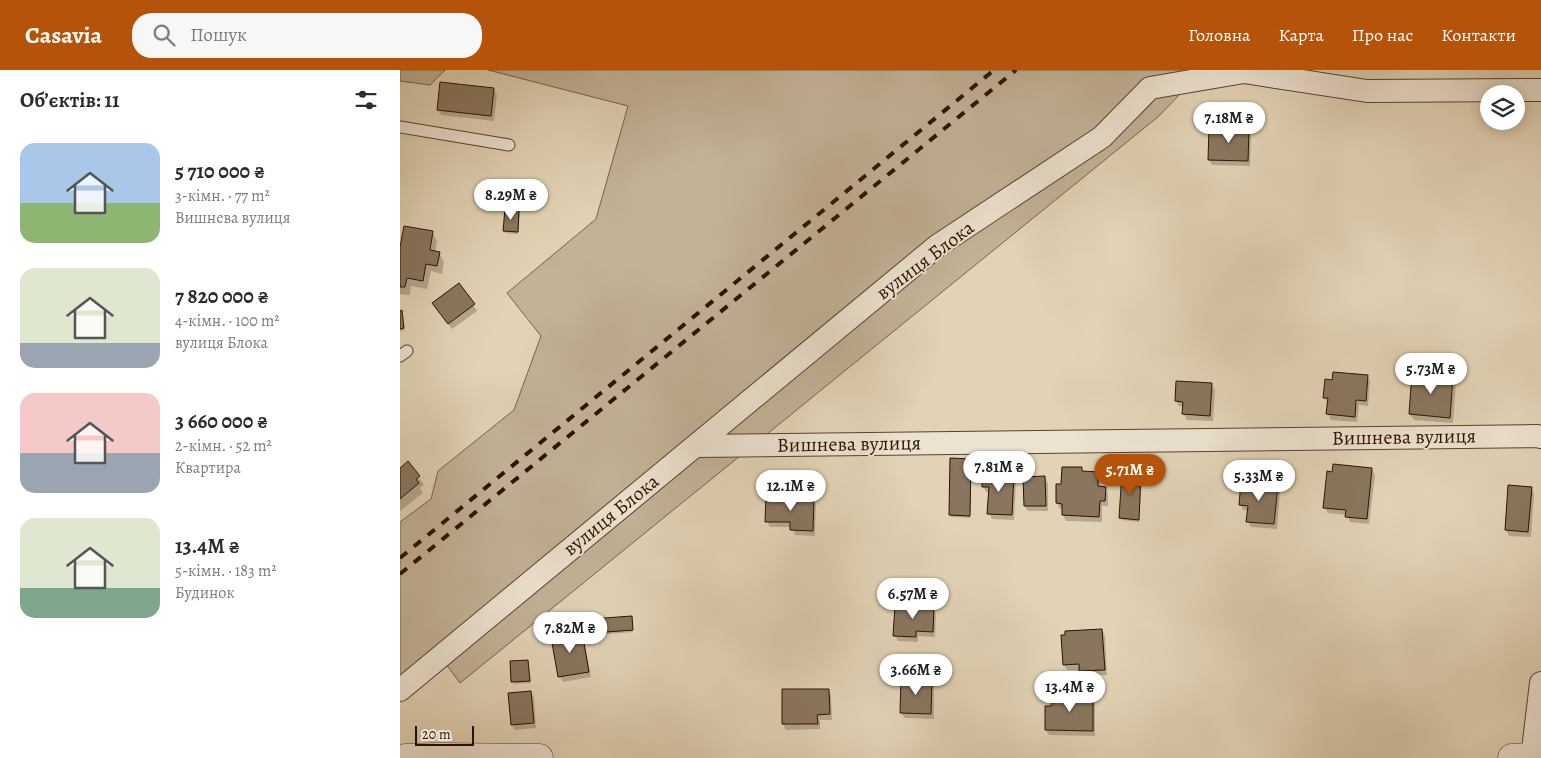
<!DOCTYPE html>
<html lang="uk">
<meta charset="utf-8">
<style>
body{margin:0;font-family:Alegreya,serif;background:#f7f7f7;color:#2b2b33;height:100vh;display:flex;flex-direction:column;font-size:19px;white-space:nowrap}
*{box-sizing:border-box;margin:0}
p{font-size:16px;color:#7c7c81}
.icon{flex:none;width:28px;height:28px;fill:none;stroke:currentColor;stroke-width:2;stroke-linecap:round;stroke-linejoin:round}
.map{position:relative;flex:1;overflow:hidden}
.side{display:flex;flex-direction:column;background:#fff;width:400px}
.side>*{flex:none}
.tools{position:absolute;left:1080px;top:15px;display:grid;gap:10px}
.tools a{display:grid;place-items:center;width:45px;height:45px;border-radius:50%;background:#fff;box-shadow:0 2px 12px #0003;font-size:25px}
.scale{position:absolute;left:15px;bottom:12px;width:59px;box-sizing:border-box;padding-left:5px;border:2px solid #2b1100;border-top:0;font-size:14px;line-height:18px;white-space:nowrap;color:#2b1100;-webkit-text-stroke:4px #ece2d0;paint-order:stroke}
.price{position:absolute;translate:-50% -42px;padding:0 11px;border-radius:18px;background:#fff;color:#222;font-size:16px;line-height:32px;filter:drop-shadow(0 1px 2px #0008)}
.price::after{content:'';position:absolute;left:50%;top:30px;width:15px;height:11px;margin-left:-8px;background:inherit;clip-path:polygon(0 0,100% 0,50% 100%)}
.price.selected{background:#b45309;color:#fff}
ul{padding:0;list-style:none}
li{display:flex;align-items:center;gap:15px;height:125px;padding:0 20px}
li span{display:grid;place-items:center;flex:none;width:140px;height:100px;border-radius:15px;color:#555}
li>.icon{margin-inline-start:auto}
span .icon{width:60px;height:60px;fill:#fffc;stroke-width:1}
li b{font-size:21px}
h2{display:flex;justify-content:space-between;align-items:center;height:60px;padding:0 20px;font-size:21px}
header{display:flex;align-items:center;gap:30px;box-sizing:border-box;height:70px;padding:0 25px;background:#b45309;color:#fff}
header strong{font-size:24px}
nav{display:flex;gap:28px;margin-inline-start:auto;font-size:18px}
.search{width:350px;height:45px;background:#f7f7f7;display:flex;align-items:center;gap:12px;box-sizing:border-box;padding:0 18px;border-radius:20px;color:#7c7c81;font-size:19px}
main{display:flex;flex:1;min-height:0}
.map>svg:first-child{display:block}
.green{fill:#c3b297;stroke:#77624c}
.shadow{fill:#0003}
.building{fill:#8a765f;stroke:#2b1100}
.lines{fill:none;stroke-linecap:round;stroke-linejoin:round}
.service-casing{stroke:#59422e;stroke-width:13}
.minor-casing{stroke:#59422e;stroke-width:24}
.tertiary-casing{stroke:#59422e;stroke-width:29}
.service{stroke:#ece2d0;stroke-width:11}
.minor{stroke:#ece2d0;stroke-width:22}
.tertiary{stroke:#ece2d0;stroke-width:28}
.rail{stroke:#2b1100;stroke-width:4;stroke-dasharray:9 9;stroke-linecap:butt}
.labels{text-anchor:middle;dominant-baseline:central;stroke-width:4;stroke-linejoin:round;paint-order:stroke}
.street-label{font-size:20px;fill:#2b1100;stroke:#ece2d0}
</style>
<header>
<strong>Casavia</strong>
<div class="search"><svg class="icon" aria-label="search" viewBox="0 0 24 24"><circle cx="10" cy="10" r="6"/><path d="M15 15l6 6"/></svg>Пошук</div>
<nav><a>Головна</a><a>Карта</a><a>Про нас</a><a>Контакти</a></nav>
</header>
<main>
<section class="side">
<h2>Об’єктів: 11<svg class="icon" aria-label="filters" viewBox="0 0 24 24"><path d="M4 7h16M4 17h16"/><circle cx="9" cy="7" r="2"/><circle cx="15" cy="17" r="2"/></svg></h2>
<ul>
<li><span style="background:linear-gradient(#a9c7e8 60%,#8fb573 0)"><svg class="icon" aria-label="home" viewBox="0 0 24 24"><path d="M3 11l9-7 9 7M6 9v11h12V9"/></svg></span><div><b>5 710 000 ₴</b><p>3-кімн. · 77 m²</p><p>Вишнева вулиця</p></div></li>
<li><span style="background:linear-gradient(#dfe7d0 75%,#9aa5b1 0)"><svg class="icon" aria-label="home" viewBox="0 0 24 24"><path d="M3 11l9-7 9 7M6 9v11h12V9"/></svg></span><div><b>7 820 000 ₴</b><p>4-кімн. · 100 m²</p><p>вулиця Блока</p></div></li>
<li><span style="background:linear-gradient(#f6c9c9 60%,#9aa5b1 0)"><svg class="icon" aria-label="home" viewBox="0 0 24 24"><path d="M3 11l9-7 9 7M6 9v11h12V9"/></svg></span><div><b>3 660 000 ₴</b><p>2-кімн. · 52 m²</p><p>Квартира</p></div></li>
<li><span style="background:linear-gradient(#dfe7d0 70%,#7fa58c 0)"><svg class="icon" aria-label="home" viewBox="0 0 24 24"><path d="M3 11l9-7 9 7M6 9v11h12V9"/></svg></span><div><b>13.4M ₴</b><p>5-кімн. · 183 m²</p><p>Будинок</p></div></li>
</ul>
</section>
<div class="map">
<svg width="1141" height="688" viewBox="0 0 1141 688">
<rect width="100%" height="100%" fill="#e2d3b6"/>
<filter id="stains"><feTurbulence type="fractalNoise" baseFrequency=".004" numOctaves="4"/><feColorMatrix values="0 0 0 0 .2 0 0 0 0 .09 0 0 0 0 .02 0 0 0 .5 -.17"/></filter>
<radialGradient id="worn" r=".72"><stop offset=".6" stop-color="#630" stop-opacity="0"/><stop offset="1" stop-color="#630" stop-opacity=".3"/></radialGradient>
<!-- green -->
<path class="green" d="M0,0H45L30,15L0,11Z
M88,0H803L759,46L60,613L40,586L0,620V452L31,429L38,401L114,340L141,266L107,223L196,149L228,36Z"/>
<!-- shadow -->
<path class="shadow" d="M94,19L97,25L94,51L41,45L38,40Z
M848,60L851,66L850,96L812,95L809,90Z
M119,141L120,143L118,164L106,163L104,161Z
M32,162L37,171L35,183H39L44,192L42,204L31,201L27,219L11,216L10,225L0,224V184Z
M59,214L77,241L52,259L37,238Z
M0,242L2,244L5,260L0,261Z
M967,306L970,311L968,336L959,335L957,352L931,350L928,344V333L924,328L933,311Z
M1053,307L1056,313L1053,353L1014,350L1010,344Z
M811,315L815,320L813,351L787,350L784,344V337L779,336L776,331Z
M571,390L572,392L570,448L551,447L550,445Z
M8,393L24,415L20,418L23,423L0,441V399Z
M681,398L683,403H697L701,409L700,418H705L708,423V436H702V452L666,451L663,445V439H660L657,433L662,416Z
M972,399L975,405L969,454L950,452L947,445L928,443L925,438Z
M741,404L742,407L739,452L722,450L721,448Z
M613,405L616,411L614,450L592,449L589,443L590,422H586L583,416Z
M645,408L648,413V441H628L625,436Z
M877,416L880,422L877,459L851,457L848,451L849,441L843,440L840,434Z
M1131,418L1134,424L1131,467L1109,466L1106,460Z
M413,429L416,434L415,466L395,465L392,457H370L367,451Z
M533,538L536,544L535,567L518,566V572L498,571L495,565Z
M231,548L233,562L195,565L194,562Z
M702,560L705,566L707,605L684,606L680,600H667L664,595Z
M181,563L184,569L191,607L163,612L160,607L152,568Z
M128,591L131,613L114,614L112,612Z
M531,610L534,616V649L505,648L501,643Z
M428,620L431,626L432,650H420V659L386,660L383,654V621Z
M131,623L134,628L136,658L115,660L112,655Z
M692,626L695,632V666L649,665L646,660Z"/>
<!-- building -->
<path class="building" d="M40,12L94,18L91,46L37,40Z
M809,58L849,59L848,91L808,90Z
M105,139L119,140L118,162L103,161Z
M4,156L33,161L30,180L40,182L37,196L26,194L23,211L7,208L5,217H0V177Z
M59,213L75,234L48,254L32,233Z
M2,240L4,258L0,259V241Z
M933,302L968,305L966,331L956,330L955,347L926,344L928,328H923L925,309L932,310Z
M1012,302L1053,306L1050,348L1009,344Z
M776,311L812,313L810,346L782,344L783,332L775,331Z
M550,388L571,389L570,446L549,445Z
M8,391L20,406L16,409L19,413L0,429V398Z
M933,394L972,398L967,449L945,447L946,440L923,438L927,401L932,402Z
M662,397H682V401L698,402V416L706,417L705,431H700L699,447L662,445V434L656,433V414H661Z
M722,402L741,403L739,450L719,448Z
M582,403L614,404L612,445L587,444L589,417H582Z
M645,406L646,436H624L623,407Z
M841,411L878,415L874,454L846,452L848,436L839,435Z
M1108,415L1132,417L1128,462L1105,460Z
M366,426L414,427L413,461L390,460V452H365Z
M495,535L534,537L533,562L516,561V567L493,566Z
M232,546L233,560L193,563L191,549Z
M702,559L705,600L679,601V594L663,595L661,565H665V561Z
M182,562L189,602L158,607L151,567Z
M128,590L130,611L111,612L110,591Z
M501,608L532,609L531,644L500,643Z
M382,619H429L430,644L417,645L418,654H382Z
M131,621L134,653L111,655L108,623Z
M652,624L693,625V661L645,660V636H651Z"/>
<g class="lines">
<!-- service casing -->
<g class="service-casing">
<path id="service" d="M0,57L109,75
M0,286L7,281"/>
</g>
<!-- minor casing -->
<g class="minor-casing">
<path id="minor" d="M296,376L1137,366L1141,367
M0,620L537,176L702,67L750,18L844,2L967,21L1141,20
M1132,688L1141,613"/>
</g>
<!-- tertiary casing -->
<g class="tertiary-casing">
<path id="tertiary" d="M6,688L38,687L139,688
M1112,688L1141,687"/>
</g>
<!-- service -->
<use href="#service" class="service"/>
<!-- minor -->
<use href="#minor" class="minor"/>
<!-- tertiary -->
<use href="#tertiary" class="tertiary"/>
<!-- rail -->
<path class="rail" d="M0,488L594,0
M0,504L616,0"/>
</g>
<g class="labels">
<!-- street labels -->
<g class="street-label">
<text transform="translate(525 190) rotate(-37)">вулиця Блока</text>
<text transform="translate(1004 367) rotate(-1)">Вишнева вулиця</text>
<text transform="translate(449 374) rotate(-1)">Вишнева вулиця</text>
<text transform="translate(211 445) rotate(-39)">вулиця Блока</text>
</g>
</g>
<rect width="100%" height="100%" filter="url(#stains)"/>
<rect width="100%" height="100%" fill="url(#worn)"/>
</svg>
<div class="tools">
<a><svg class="icon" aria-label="layers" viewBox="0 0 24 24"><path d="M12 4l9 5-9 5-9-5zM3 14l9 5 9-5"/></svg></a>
</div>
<div class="scale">20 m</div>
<b class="price" style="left:829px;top:74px">7.18M ₴</b>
<b class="price" style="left:111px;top:151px">8.29M ₴</b>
<b class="price" style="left:1031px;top:325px">5.73M ₴</b>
<b class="price" style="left:599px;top:423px">7.81M ₴</b>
<b class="price selected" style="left:730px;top:426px">5.71M ₴</b>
<b class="price" style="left:859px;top:432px">5.33M ₴</b>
<b class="price" style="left:391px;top:442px">12.1M ₴</b>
<b class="price" style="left:513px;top:550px">6.57M ₴</b>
<b class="price" style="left:170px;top:584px">7.82M ₴</b>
<b class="price" style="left:516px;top:626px">3.66M ₴</b>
<b class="price" style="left:670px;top:643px">13.4M ₴</b>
</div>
</main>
